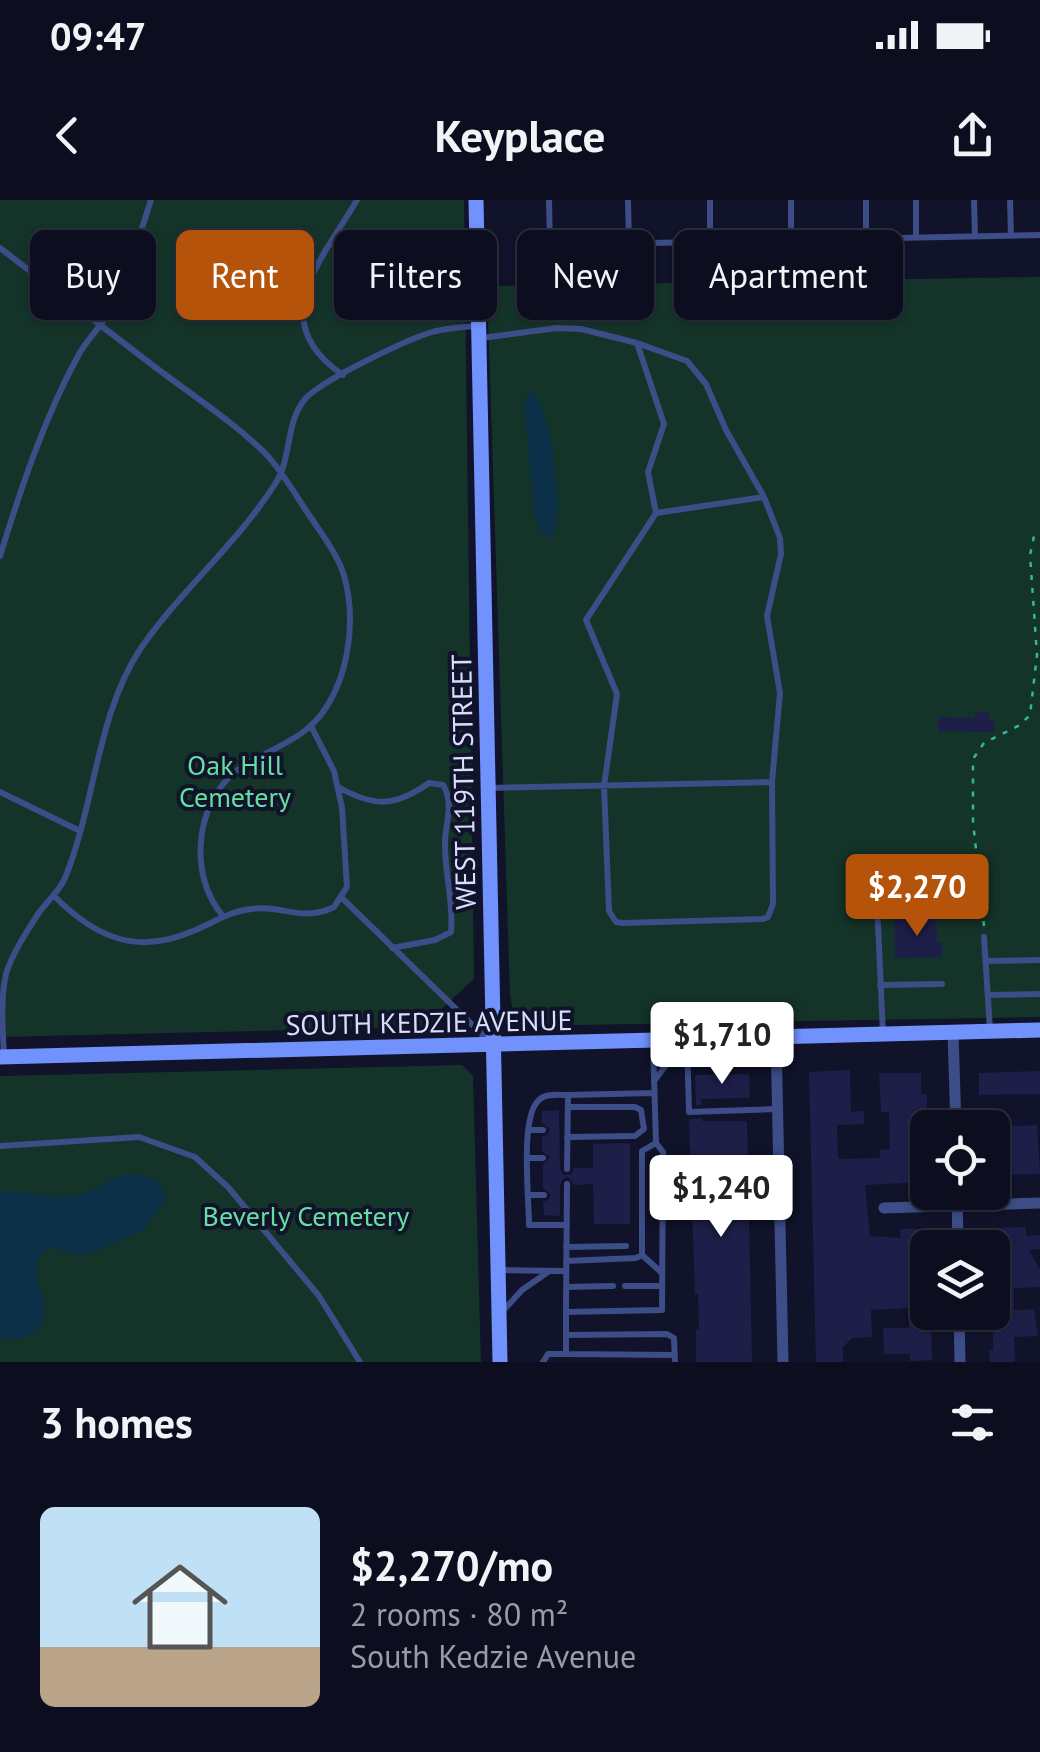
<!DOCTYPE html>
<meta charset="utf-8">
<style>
body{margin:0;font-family:"PT Sans",sans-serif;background:#151728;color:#f1f3f6;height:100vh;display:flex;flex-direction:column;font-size:38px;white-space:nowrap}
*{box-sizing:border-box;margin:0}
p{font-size:32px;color:#9a9ca4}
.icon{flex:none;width:55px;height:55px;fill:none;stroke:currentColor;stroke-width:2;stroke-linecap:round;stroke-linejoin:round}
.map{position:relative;height:1162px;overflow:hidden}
.panel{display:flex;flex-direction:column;background:#0c0e1f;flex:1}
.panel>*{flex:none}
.banner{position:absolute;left:30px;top:30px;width:980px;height:90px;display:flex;gap:20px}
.controls{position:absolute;left:910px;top:910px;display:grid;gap:20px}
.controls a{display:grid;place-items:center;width:100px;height:100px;border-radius:15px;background:#0c0e1f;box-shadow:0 2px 8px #0004,0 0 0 2px #2c2e3d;font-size:50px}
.price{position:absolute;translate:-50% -85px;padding:0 22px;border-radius:10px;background:#fff;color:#222;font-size:32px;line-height:65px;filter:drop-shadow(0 2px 5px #0008)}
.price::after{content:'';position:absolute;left:50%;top:60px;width:30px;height:22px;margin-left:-15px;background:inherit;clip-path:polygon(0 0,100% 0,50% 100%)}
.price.active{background:#b45309;color:#fff}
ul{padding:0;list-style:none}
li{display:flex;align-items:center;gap:30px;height:250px;padding:0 40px}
li span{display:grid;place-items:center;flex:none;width:280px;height:200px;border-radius:15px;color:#555}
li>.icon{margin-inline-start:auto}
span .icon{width:120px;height:120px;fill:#fffc;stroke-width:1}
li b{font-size:42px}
h2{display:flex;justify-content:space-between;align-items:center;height:120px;padding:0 40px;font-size:42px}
.tag{padding:0 35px;border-radius:15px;background:#0c0e1f;box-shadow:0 2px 8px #0004,0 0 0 2px #2c2e3d;font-size:35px;line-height:90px}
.tag.active{background:#b45309;color:#fff}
.status{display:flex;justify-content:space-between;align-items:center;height:70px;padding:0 50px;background:#0c0e1f;direction:ltr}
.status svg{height:28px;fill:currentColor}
header{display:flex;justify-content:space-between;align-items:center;height:130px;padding:0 40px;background:#0c0e1f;font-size:45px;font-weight:600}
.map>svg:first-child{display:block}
.green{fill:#143329}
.water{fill:#0b3047}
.building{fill:#1d1f49}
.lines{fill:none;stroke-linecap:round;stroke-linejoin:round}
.path{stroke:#31ba8e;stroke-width:2.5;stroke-dasharray:5 8;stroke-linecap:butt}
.lane{stroke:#3c4d87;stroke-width:6}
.street{stroke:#3c4d87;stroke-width:11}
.secondary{stroke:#7192fd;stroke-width:15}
.labels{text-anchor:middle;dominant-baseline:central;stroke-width:8;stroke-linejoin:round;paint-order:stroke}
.park-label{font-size:28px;fill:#64dfa0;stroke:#101329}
.street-label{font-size:28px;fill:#d9deff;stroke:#101329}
</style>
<div class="status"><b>09:47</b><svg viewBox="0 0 49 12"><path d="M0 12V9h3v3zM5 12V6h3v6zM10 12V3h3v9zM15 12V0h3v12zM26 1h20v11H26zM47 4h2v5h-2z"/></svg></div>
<header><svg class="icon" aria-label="back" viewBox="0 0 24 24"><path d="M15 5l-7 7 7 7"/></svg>Keyplace<svg class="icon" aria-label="share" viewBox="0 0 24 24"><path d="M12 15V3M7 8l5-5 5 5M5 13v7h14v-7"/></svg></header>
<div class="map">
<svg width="1040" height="1162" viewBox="0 0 1040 1162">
<rect width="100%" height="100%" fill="#101329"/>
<!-- green -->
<path class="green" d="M0,0H464L474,779L422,827L0,837Z
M1040,77V817L525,826L514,821L510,794L487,86Z
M462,865L473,876L481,1162H0V876Z"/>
<!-- water -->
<path class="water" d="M534,192C551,215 566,313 552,338L542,333L534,313L524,203L528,193Z
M132,974C149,976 166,980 165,1001L143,1030L90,1054L80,1056L51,1047C12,1067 68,1113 32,1134C22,1140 11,1140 0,1136V992C24,990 47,999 72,996C93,994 109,977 132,974Z"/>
<!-- building -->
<path class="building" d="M989,512V520H994V532L938,531V517L975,518V513Z
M936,719L937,742H942V757L895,758L894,720Z
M850,870L851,912L864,911V924L837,925L838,959L880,958V950L890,949L889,912H881L879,873H921V894H927L926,982L865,985L870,1036L901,1038L900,1029H922L923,1053H928V1112H931L932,1160L910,1161V1154H884L883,1128H909L908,1108L871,1110L872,1137L852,1138L843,1147V1162H816L809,872Z
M1040,871V894L979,895V873Z
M749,874L750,898L701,899L702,905H696L695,875Z
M559,910L560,969L564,975L571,974L574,968H593V944L630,943V1024H594L593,984L574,985L568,977L563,979L560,985V1016L544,1015L543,1002L549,999L551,994L543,988V965L550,957L542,951V937L548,934L550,929L542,923V911Z
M702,918V921H747L752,1162H696V1129H699L698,1094H695L689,919Z
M1037,925L1040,974L992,975V927Z
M1026,1027V1036L1040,1035V1049L1029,1050L1040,1070V1087L1014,1088V1110L1034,1109L1038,1136L1014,1137L1015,1162H990L989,1150H993L992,1048H986V1028Z"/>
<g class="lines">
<!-- path -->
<path class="path" d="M984,726L973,621V559L984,543L1020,525L1030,515L1037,455L1030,355L1034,336"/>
<!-- lane -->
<path class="lane" d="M549,0L550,45L1040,35
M628,0L629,43
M710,0V42
M791,0V40
M866,0V38
M916,0V37
M974,0L975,36
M1010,0L1011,36
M0,48C50,87 101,125 151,164C189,193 231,220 265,253C282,271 295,294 309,315C320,331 333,348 341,367C360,415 349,495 307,529C285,547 257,555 235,572C194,606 189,677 223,716
M482,138L557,128L581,129L637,143L687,161L706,184L726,230L764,297L780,338L781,354L767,416L780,493L772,582L773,704L768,717L763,719L623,723L616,722L609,711L604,586L617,494L586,420L656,313L648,272L664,224L637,143
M343,175C263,121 322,60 357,0
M656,313L764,297
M0,356C21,288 45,216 79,154C88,138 102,126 111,109C128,75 139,37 151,0
M340,588C376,608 396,606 429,583L443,585C454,603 446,621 445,641C444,671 454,702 451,732L435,740L392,748
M488,588L772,582
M0,592L80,631
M54,696C95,737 136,756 193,731C213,723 230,711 251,709C282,704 301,723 334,707L347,687L342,608L334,571L311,526
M343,699L489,841
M984,737L990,830
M986,761L1040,760
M880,785L942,784
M988,795L1040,794
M883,833L877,703L880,696L935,692
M687,841L689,912L776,909
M4,857C3,831 0,800 6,774C12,754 27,731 38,714C47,701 59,692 65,678C95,605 97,513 141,448C181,390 237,344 275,284C292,259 285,223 305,199C322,180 406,140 432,132C447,128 462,127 477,126
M654,881L683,843
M528,930H543
M567,937L635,936L644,929L641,910L635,907H568
M0,946L139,937L195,957L228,987L319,1096L360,1162
M529,958H543
M567,969L568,895L654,893
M567,984L566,1112L662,1110L663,952L656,943L653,842
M529,995H544
M567,1025H529C529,998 520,919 538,901C545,893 558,895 568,895
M566,1047L626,1046
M642,1055L662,1073
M566,1061L636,1058L642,1055V951L656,943
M499,1070L566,1071
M625,1086H661
M566,1087L613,1086
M501,1113L522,1090L548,1072
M566,1135L667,1134L674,1138L675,1162
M566,1154L675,1155
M543,1162L548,1154H566V1112"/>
<!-- street -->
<path class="street" d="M953,832L956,928
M776,837L783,1162
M957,992L958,1048
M884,1008L1040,1003
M959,1112L960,1162"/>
<!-- secondary -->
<path class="secondary" d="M476,0L500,1162
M0,857L1040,830"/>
</g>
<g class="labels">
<!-- park labels -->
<g class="park-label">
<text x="235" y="564">Oak Hill<tspan x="235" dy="32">Cemetery</tspan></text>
<text x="306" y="1015">Beverly Cemetery</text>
</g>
<!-- street labels -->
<g class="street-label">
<text transform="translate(463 582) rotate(-91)">WEST 119TH STREET</text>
<text transform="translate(429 822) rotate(-1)">SOUTH KEDZIE AVENUE</text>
</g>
</g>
</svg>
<div class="controls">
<a><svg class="icon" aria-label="locate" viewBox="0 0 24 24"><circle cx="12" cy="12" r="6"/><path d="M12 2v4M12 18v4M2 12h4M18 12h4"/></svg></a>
<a><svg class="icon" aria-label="layers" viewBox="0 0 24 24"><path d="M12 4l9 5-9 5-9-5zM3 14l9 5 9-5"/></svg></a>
</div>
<b class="price active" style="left:917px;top:739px">$2,270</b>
<b class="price" style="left:722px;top:887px">$1,710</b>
<b class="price" style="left:721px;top:1040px">$1,240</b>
<div class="banner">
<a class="tag">Buy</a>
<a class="tag active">Rent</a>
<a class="tag">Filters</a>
<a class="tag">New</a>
<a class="tag">Apartment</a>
</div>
</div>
<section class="panel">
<h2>3 homes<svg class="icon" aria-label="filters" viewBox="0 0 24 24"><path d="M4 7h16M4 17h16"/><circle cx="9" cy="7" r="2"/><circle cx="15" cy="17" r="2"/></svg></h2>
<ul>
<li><span style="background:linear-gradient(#bfe0f5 70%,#b9a48a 0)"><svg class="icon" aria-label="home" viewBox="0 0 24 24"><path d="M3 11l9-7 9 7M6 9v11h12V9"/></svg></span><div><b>$2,270/mo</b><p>2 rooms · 80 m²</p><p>South Kedzie Avenue</p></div></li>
</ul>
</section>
